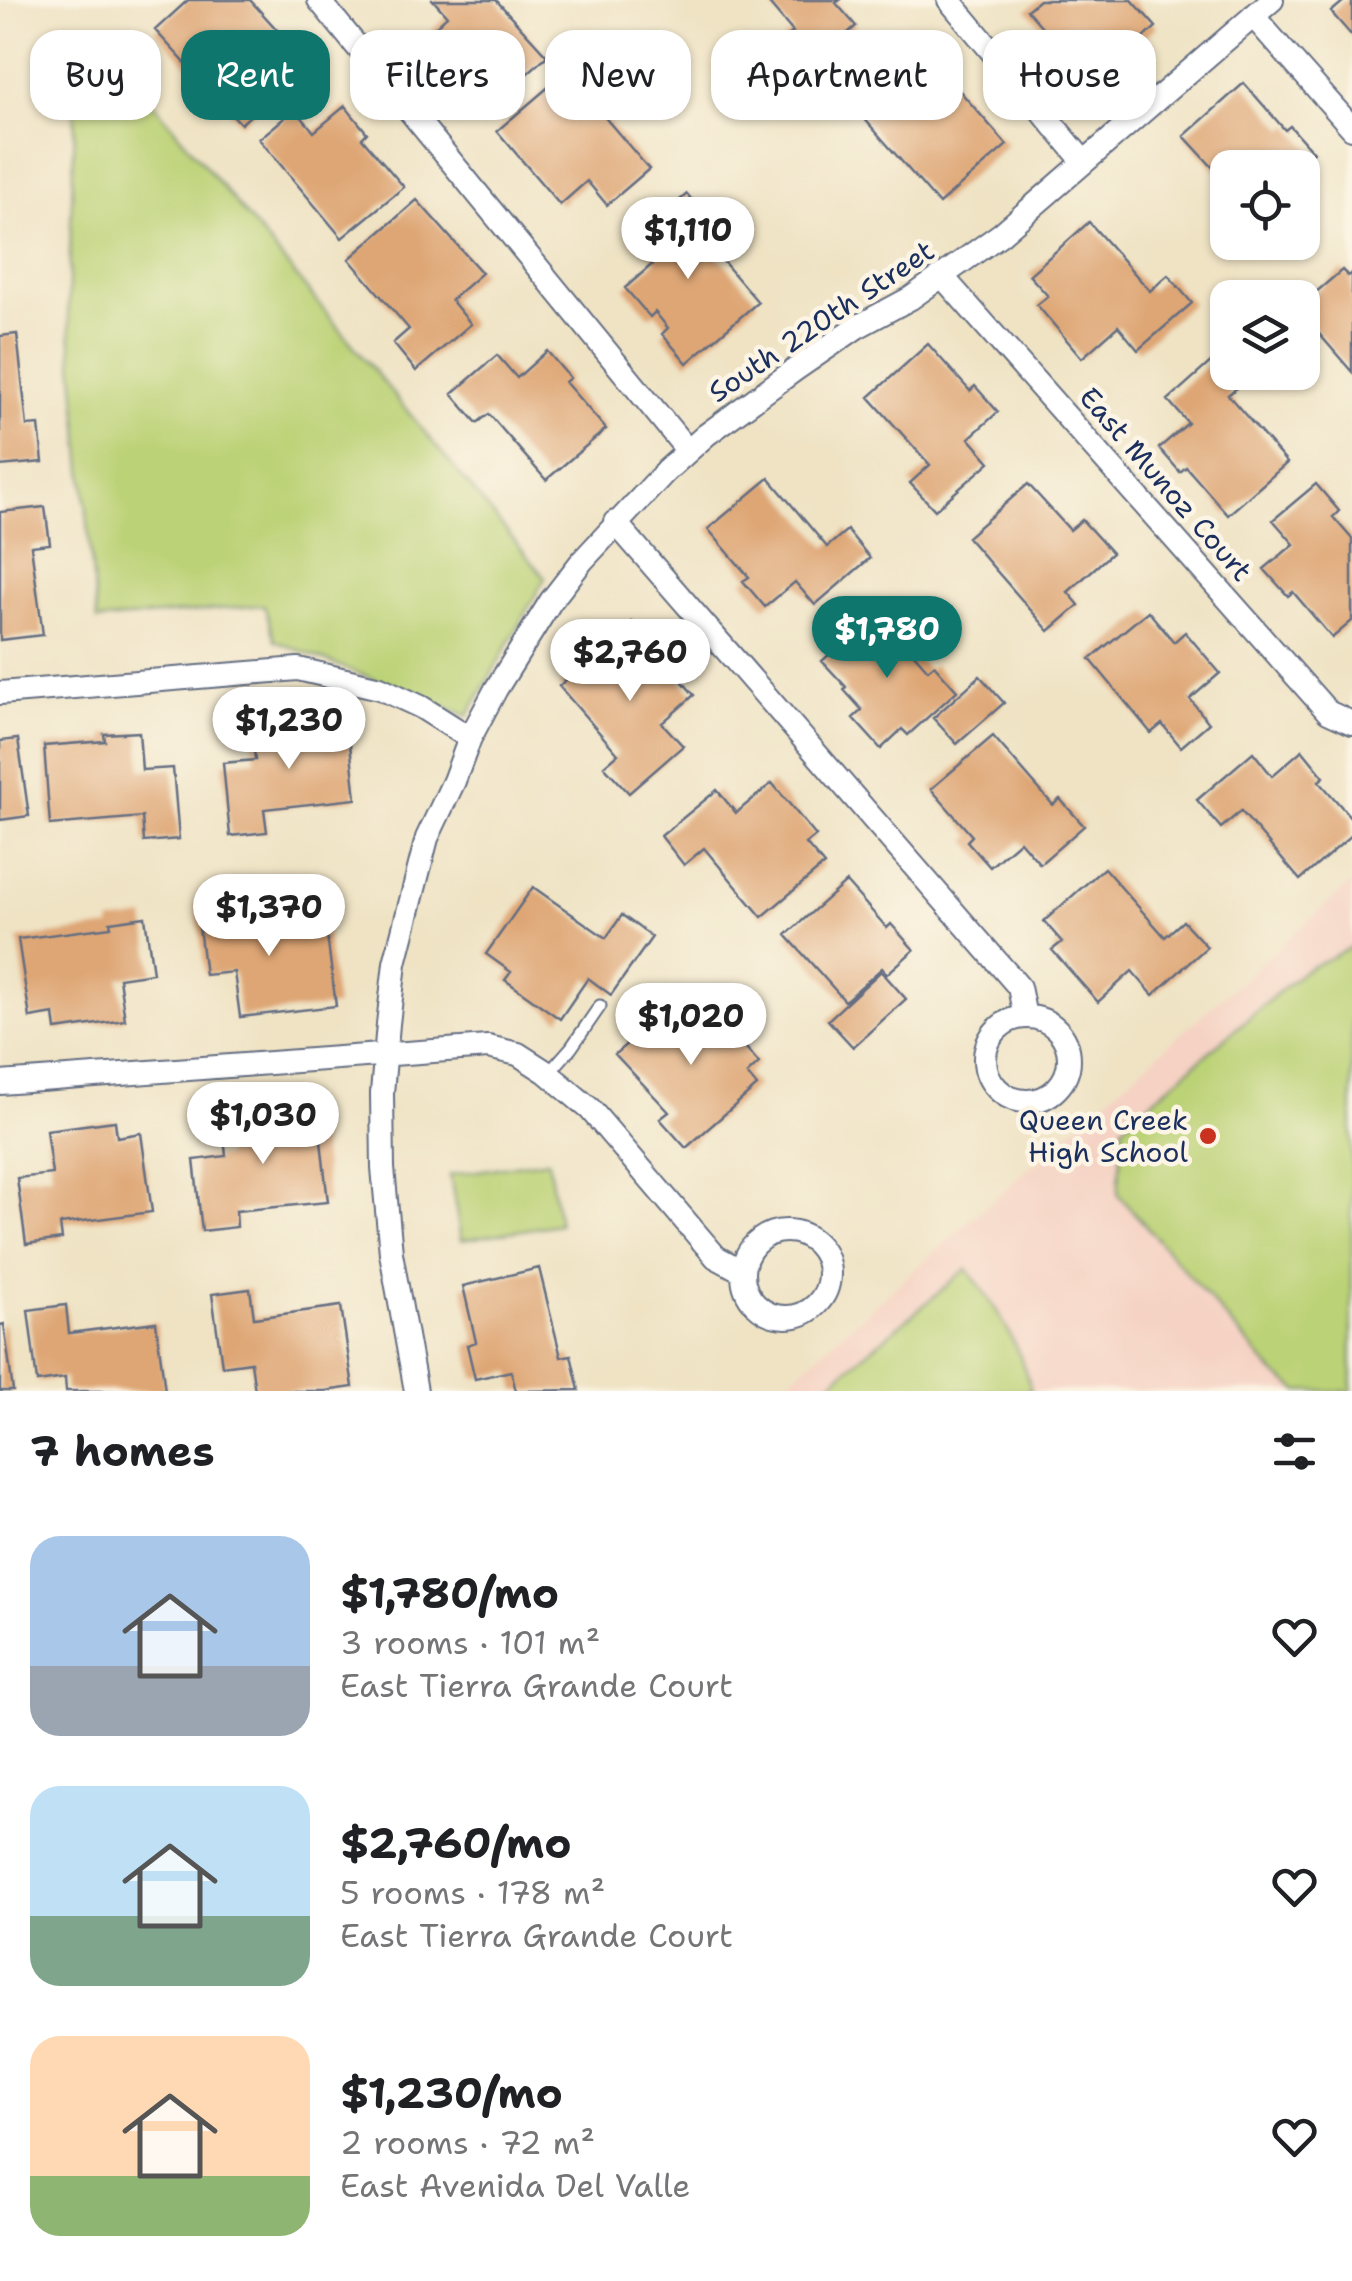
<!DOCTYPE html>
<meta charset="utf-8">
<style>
body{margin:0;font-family:"Shantell Sans",sans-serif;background:#f2f2f2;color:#202124;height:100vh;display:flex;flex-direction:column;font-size:38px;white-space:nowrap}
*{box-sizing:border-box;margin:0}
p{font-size:32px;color:#757577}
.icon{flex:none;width:55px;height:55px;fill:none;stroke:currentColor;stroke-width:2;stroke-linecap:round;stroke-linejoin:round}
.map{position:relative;height:1391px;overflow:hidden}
.drawer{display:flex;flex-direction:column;background:#fff;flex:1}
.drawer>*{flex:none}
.banner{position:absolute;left:30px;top:30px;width:1292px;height:90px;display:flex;gap:20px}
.fabs{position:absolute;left:1210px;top:150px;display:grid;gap:20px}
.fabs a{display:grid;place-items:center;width:110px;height:110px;border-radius:20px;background:#fff;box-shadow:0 2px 8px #0004;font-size:50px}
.price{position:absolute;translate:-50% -85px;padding:0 22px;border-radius:35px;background:#fff;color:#222;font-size:32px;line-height:65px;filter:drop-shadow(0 2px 5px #0008)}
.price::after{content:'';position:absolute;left:50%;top:60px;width:30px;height:22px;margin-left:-15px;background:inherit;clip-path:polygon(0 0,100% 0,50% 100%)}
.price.current{background:#0f766e;color:#fff}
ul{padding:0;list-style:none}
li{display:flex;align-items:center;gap:30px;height:250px;padding:0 30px}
li span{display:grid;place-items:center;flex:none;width:280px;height:200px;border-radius:30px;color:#555}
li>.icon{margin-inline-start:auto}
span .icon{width:120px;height:120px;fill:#fffc;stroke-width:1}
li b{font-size:42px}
h2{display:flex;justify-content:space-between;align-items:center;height:120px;padding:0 30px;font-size:42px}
.chip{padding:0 35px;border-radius:30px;background:#fff;box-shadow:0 2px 8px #0004;font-size:35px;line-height:90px}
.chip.current{background:#0f766e;color:#fff}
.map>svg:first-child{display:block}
.built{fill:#f5d2c3}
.green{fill:#bcd276;stroke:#6c806a;stroke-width:2.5}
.building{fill:#dea674}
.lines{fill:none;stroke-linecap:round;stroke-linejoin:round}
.service-casing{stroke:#656e82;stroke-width:15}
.minor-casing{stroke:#656e82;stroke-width:26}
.service{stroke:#fff;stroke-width:11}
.minor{stroke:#fff;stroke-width:22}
.poi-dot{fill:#c8321e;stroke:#fcf5e5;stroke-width:4}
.labels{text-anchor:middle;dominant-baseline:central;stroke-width:9;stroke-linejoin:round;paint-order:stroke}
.street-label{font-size:28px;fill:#1b2f5e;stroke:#fcf5e5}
.poi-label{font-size:28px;fill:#1b2f5e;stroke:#fcf5e5;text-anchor:end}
</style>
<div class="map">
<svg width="1352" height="1391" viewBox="0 0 1352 1391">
<rect width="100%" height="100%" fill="#fcf5e5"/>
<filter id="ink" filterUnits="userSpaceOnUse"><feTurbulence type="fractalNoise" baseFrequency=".01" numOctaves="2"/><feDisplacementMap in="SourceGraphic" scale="20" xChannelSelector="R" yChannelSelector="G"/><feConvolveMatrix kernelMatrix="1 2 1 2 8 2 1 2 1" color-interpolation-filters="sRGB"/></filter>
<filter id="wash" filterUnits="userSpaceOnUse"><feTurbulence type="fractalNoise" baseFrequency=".0048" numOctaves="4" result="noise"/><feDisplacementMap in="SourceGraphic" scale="40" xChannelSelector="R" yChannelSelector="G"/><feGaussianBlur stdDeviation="2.25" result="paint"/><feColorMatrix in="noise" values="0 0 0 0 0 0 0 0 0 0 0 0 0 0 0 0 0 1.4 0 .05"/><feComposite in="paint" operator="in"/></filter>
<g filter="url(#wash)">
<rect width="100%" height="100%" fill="#efe3c4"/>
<!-- built -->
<path class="built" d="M1352,882V1391H777Z"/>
<!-- green -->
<path class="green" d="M112,53L545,578L468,716L275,641L264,605L97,621L68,309L76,81Z
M1352,947V1391H1299L1273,1372L1118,1194L1123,1126L1303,971Z
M548,1160L559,1224L461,1240L450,1175Z
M967,1269C995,1304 1020,1346 1031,1391H821Z"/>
<g id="blocks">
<!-- building -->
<path class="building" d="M188,0H250L288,42L260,66L280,89L241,124L155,30Z
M433,0H496L547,56L487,109L447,65L443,69L419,42L447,16Z
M766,0H840L836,3L856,26L807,68L783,40L793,32Z
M1039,0H1132L1156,27L1096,79L1056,33L1051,37L1027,10Z
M1345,0H1352V36L1331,12Z
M898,71L918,95L944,73L1007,145L939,204L855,108Z
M566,72L649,169L607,205L587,181L560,205L497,131Z
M1244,83L1285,130L1290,126L1313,152L1295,168H1228V184L1184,136Z
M345,106L367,133L362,138L404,187L342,238L259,139L295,109L314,132Z
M687,194L709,221L697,231L758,302L687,363L662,334L668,328L655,312L650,317L625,288L656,261L636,237Z
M417,200L482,273L451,300L471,324L416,371L393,343L409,329L349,259Z
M1089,222L1150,291L1168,275L1192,303L1138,350L1118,326L1082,358L1037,305L1048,296L1029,275Z
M1342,270L1348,276L1352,273V372L1302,314V304Z
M17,334L27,426L39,425L43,462L0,466V336Z
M928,344L970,391L975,386L998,412L969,438L990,462L935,510L910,483L930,465L869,397Z
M547,351L570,378L565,382L606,429L546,480L489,414L477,423L452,394L497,355L517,378Z
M1223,351L1228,357V372H1241L1247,379L1228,395L1287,463L1228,515L1186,467L1180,472L1159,448L1188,423L1168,400Z
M769,478L827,547L847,530L870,558L815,605L795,582L765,607L743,581L749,577L708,529Z
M1028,484L1070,530L1082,520L1112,553L1068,592L1079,605L1049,631L967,537Z
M1316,484L1339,511L1333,517L1352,539V621L1332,638L1293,592L1288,596L1264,569L1294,544L1273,520Z
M45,507L50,544L31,546L43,635L0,640V512Z
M1148,611L1174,642L1185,632L1220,673L1190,699L1209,723L1181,747L1162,724L1151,733L1090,659Z
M877,612L928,670L934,665L957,691L908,735L902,729L881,749L853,718L862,710L844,690L846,687L822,661Z
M632,622L658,652L652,658L665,673L671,668L694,695L662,723L683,746L629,793L604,766L618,754L559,686Z
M980,676L1004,703L957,744L933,718Z
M347,717L356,799L264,809L267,832L230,836L223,763L255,760L252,727Z
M139,732L142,770L173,768L179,839L144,842L142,817L50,825L44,746L105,741L104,734Z
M993,736L1053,805L1060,799L1084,826L1040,864L1020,841L990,867L967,841L972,836L931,789Z
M18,739L29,816L0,820V741Z
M1302,750L1324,777L1319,781L1352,819V835L1300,880L1241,811L1221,828L1197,800L1253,752L1272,776Z
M772,783L816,836L806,844L824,865L762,917L704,848L684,865L661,836L717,790L736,813Z
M1104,868L1165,937L1183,921L1207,947L1153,995L1132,971L1098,1002L1052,950L1062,942L1044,921Z
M846,882L887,928L891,924L914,950L887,974L882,968L845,1001L786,935Z
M533,887L606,938L622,915L652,937L611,995L588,978L560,1019L505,980L511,972L486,954Z
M233,899L236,923L324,912L336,1006L240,1017L234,972L205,975L196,903Z
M145,917L153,973L119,978L125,1020L56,1030L54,1014L30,1018L18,939L111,927L110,922Z
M881,971L906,999L853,1047L828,1020Z
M681,997L694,1013L706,1002L759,1063L747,1074L757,1086L686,1148L660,1119L669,1112L615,1054Z
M317,1106L328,1202L236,1211L237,1227L202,1231L194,1160L226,1156L222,1119Z
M115,1121L117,1137L141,1133L152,1212L60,1224L62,1239L26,1244L17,1178L52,1174L46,1130Z
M539,1268L561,1357L571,1355L579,1390L516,1391L511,1371L475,1379L467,1345L476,1342L463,1286Z
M250,1289L254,1318L341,1306L353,1387L325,1391H255L251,1362L222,1366L212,1294Z
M66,1305L69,1333L156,1322L165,1391H66L65,1378L37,1382L28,1310Z
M4,1324L13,1391H0V1325Z"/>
</g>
</g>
<g filter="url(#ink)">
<use href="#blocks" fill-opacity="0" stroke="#656e82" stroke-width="2.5"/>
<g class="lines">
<!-- service casing -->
<g class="service-casing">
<path id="service" d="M548,1074L571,1048L600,1006"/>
</g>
<!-- minor casing -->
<g class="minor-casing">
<path id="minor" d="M319,0L688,451
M949,0L1084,162
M1253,16L1352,128
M942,276L1328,712L1352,723
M615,522L1019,987L1025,1017
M0,693L298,669L380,688L421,707L470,738
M985 1059a42 42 0 1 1 84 0a42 42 0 1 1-84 0Z
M0,1083L488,1047L518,1054L546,1072L590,1109L716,1257L742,1271
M743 1274a43 43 0 1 1 86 0a43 43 0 1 1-86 0Z
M416,1391L391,1253L383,1168L382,1093L388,1024L395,963L427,838L454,781L470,738L496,689L551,601L582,561L666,471L706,435L796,369L857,327L911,298L1001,234L1272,0"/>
</g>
<!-- service -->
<use href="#service" class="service"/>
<!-- minor -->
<use href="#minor" class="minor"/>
</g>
</g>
<!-- markers -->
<circle class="poi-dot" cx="1208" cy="1136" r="10"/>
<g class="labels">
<!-- street labels -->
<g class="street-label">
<text transform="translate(821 321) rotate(-34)">South 220th Street</text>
<text transform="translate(1166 484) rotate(49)">East Munoz Court</text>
</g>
<!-- poi labels -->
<g class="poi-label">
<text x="1188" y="1120">Queen Creek<tspan x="1188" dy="32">High School</tspan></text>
</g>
</g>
</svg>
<div class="fabs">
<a><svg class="icon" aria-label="locate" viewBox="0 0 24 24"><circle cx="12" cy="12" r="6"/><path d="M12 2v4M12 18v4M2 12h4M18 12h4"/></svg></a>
<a><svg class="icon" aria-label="layers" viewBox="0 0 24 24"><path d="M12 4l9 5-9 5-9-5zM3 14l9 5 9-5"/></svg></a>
</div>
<b class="price" style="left:688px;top:282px">$1,110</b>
<b class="price current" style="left:887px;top:681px">$1,780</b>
<b class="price" style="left:630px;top:704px">$2,760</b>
<b class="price" style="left:289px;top:772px">$1,230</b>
<b class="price" style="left:269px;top:959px">$1,370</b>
<b class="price" style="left:691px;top:1068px">$1,020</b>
<b class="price" style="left:263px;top:1167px">$1,030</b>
<div class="banner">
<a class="chip">Buy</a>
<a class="chip current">Rent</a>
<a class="chip">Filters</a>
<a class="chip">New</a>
<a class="chip">Apartment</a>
<a class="chip">House</a>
</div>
</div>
<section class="drawer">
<h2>7 homes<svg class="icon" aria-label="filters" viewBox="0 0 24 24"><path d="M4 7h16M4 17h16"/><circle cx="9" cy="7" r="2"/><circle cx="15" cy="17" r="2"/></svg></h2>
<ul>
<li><span style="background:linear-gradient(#a9c7e8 65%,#9aa5b1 0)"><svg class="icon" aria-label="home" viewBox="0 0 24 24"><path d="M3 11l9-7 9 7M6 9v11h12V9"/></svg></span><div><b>$1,780/mo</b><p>3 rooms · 101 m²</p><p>East Tierra Grande Court</p></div><svg class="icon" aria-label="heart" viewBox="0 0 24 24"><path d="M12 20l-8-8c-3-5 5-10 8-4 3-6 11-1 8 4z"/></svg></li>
<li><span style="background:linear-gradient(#bfe0f5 65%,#7fa58c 0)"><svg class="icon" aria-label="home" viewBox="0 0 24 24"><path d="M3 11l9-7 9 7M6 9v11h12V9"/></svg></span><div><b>$2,760/mo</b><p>5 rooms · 178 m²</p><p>East Tierra Grande Court</p></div><svg class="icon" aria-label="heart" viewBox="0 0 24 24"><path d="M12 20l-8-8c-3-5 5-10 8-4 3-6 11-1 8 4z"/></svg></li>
<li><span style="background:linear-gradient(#ffd9b3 70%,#8fb573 0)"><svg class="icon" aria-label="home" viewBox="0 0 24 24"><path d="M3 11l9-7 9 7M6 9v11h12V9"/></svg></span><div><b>$1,230/mo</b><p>2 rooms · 72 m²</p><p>East Avenida Del Valle</p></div><svg class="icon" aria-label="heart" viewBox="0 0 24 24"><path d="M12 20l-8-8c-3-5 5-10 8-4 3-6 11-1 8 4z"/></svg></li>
</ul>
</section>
